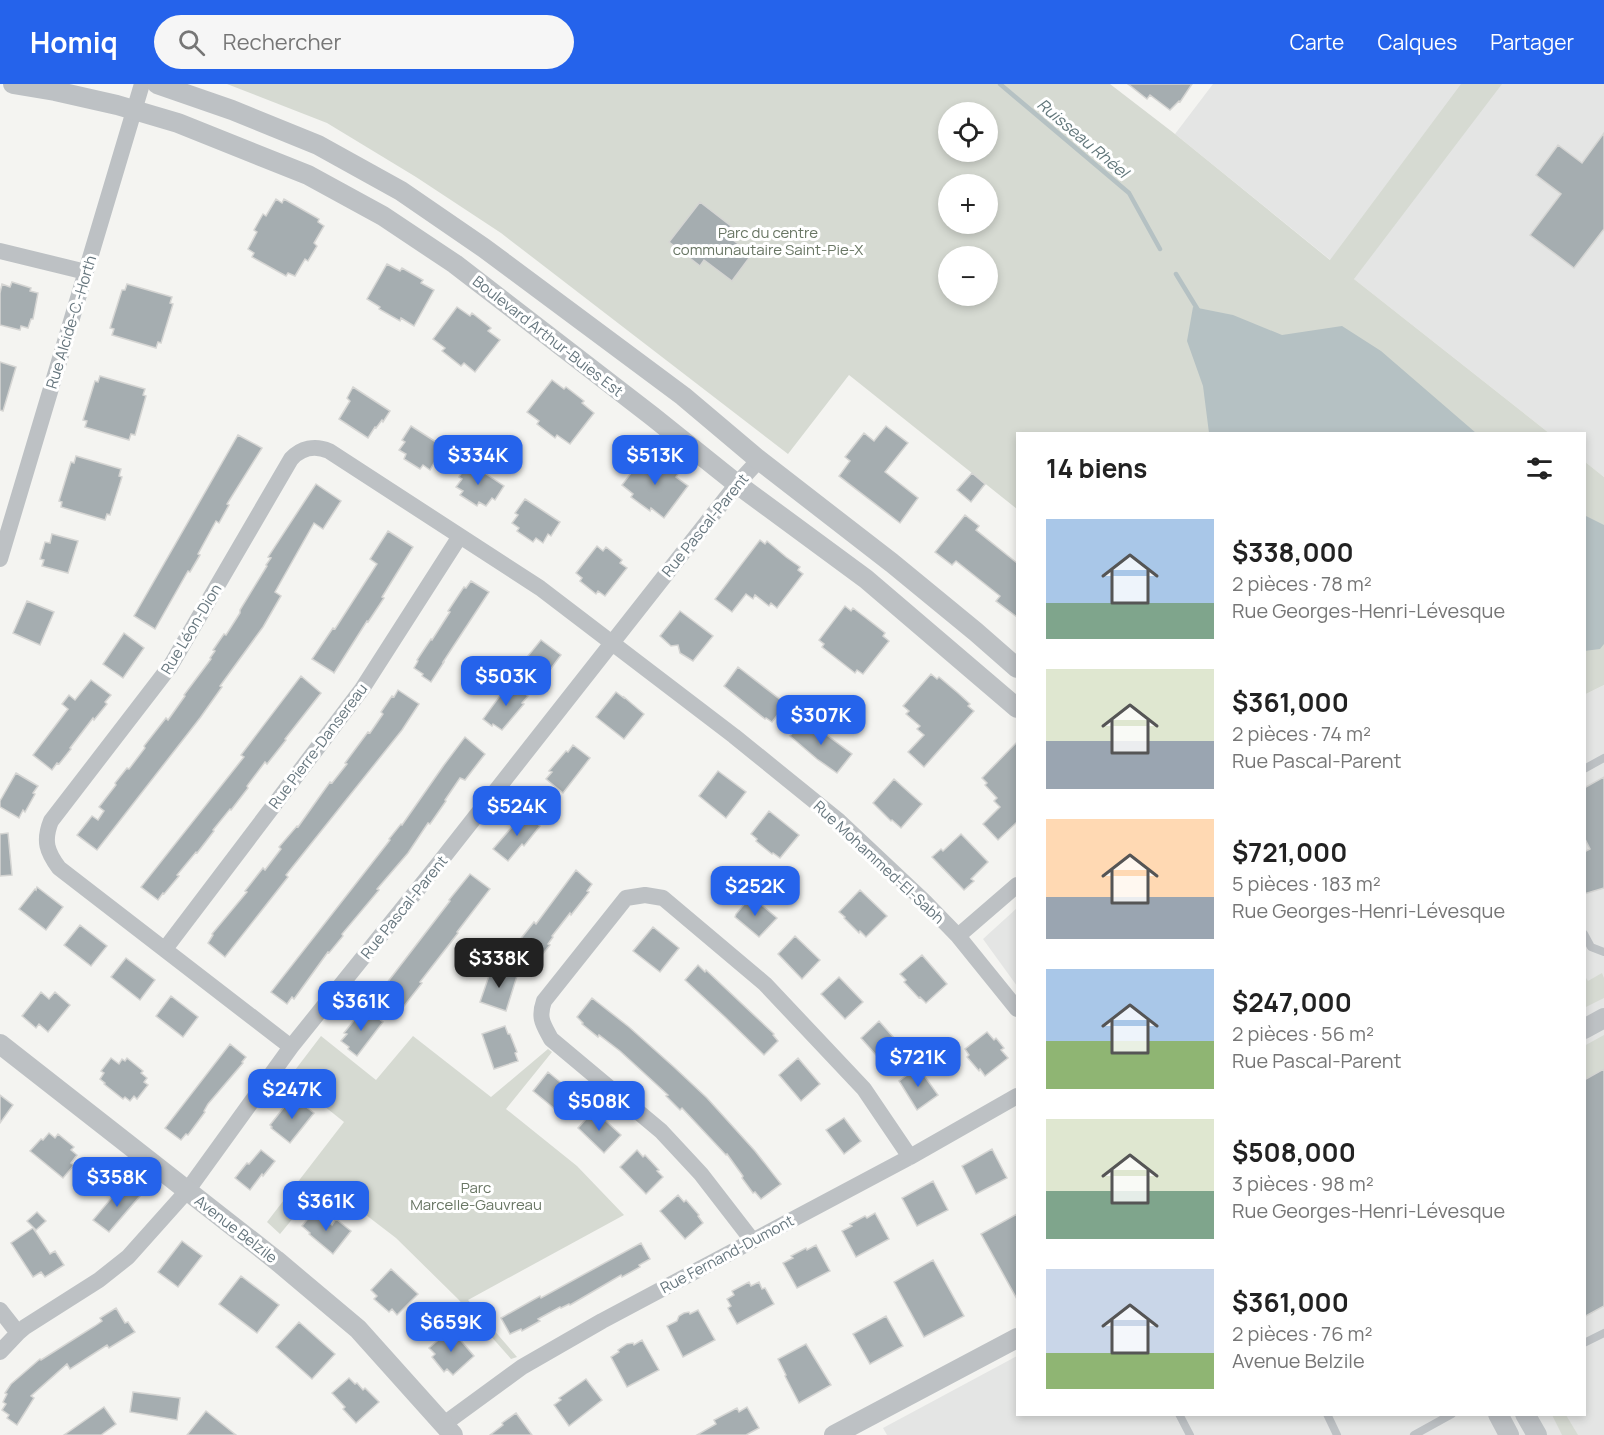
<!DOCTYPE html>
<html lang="fr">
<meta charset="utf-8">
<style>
body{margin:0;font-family:Manrope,sans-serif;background:#f6f6f6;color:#222;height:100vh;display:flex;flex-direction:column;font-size:22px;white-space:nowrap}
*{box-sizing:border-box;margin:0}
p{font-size:20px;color:#767676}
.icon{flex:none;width:33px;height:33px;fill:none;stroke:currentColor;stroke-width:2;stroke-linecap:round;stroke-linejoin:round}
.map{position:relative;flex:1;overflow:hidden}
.drawer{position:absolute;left:1016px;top:348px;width:570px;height:984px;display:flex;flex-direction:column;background:#fff;border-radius:0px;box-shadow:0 3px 9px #0003}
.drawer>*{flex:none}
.controls{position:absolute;left:938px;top:18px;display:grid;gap:12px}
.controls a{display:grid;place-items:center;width:60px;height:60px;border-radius:50%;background:#fff;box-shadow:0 3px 9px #0003;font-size:30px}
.price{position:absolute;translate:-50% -51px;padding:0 14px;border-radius:12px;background:#2563eb;color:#fff;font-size:20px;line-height:39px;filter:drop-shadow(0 2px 3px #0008)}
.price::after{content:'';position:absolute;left:50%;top:36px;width:18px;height:14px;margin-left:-9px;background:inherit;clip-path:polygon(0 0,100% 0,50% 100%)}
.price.on{background:#222;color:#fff}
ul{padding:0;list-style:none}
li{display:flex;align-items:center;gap:18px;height:150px;padding:0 30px}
li span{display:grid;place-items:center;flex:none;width:168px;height:120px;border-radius:0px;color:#555}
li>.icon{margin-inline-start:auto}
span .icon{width:72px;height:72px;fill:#fffc;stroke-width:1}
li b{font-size:26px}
h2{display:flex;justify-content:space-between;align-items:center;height:72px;padding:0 30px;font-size:26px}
header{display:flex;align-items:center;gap:36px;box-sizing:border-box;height:84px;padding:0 30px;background:#2563eb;color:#fff}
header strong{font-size:28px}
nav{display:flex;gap:33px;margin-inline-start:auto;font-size:21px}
.search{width:420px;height:54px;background:#f6f6f6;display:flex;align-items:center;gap:15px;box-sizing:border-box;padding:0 21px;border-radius:33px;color:#767676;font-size:22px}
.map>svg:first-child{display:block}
.built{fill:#e4e5e4}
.green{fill:#d6dad2;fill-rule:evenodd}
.water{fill:#b5c1c3}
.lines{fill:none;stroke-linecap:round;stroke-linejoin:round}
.stream{stroke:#b5c1c3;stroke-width:4.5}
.building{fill:#a5adb0;stroke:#d5d5d3;stroke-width:1.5}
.service{stroke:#bdc1c4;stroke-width:8}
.minor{stroke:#bdc1c4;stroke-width:16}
.tertiary{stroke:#bdc1c4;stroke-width:20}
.labels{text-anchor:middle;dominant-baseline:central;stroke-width:6;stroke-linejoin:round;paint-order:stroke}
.park-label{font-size:15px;fill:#697664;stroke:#fff}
.street-label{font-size:15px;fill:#66767e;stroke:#fff}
.water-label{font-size:16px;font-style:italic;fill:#62777b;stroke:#fff}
</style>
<header>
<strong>Homiq</strong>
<div class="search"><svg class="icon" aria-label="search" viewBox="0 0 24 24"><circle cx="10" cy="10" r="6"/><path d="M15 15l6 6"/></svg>Rechercher</div>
<nav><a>Carte</a><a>Calques</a><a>Partager</a></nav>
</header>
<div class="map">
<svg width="1604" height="1351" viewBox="0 0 1604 1351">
<rect width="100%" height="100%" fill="#f4f4f1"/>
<!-- built -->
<path class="built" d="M1213,0H1604V393L1584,377V350L1549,349L1354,195L1175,50Z
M1604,601V1351H887L883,1344L1017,1272V1330H1584V611Z
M1017,824V902L983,855Z"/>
<!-- green -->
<path class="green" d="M227,0H1110L1175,50L1330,176L1461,0H1502L1354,195L1549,349L1017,350V425L849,291L788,370L501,149L416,93L327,39ZM948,28H987V68H948ZM948,100H987V140H948ZM948,172H987V212H948Z
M1584,377L1604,393V601L1584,611Z
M1602,889L1604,894V914L1584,924V891L1588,897Z
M1604,951V985L1584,996V962Z
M321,952L376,996L413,952L491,1013L548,965L552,968L506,1025L577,1082L624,1131L468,1216L517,1273L511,1275L458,1215L396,1154L323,1098L280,1150L267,1138L344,1038L289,994Z
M1552,1331H1566L1578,1351H1562Z"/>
<!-- water -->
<path class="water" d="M1193,223L1233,231L1282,251L1342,242L1381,267L1476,349H1209L1203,302L1187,257Z
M1584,431L1604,441V560L1600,565L1584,567Z"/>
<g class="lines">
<!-- stream -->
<path class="stream" d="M1000,0L1129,109L1160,165
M1176,190L1198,226"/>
</g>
<!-- building -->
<path class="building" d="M1128,0H1192L1180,18L1179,17L1170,26L1150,11L1147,15Z
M1604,49V145L1574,184L1530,151L1561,110L1536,91L1558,61L1582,79Z
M276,115L282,119L284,115L319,135L318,138L324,142L314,159L317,162L308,177L305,175L295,192L288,189L286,192L252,173L254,169L248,165L257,148L254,146L263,130L266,132Z
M700,118L731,142L725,150L752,170L732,197L704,176L700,182L669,158Z
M387,180L400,187L402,184L423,196L421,199L434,206L414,242L401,234L400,237L379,225L380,223L367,215Z
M12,198L31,204L30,207L38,209L33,235H31L28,244L21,242L20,246L0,241V209L2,200L10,203Z
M127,200L172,213L170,219L173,220L161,259L158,258L156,264L112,251L114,245L110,244L122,206H125Z
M457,223L470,232L472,229L491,244L488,247L500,256L475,288L464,279L461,282L442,267L445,264L433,255Z
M0,278L16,283L3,327L0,326Z
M100,292L145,305L143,311L146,312L135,351L131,350L129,356L85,343L87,337L83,336L95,297L98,298Z
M552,296L564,305L566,303L584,317L582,319L594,329L570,360L557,351L555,354L537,340L539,337L527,328Z
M353,303L390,327L383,338L382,336L376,344L375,343L368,354L339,335L350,317L347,314Z
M411,342L447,365L438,379L435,377L430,386L423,381L420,385L404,375L406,370L399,366L405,358L402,356Z
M886,342L908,359L885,388L918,414L900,439L839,392L850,377L845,373L864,349L874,357Z
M238,351L262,364L227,420L229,421L219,439L216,437L198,470L200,471L190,488L188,487L155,545L134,532Z
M646,369L658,378L660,376L678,390L676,393L688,402L664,434L651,424L650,427L631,413L633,410L622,401Z
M76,372L121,385L119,392L122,393L110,431L107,430L105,436L61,423L62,418L59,417L71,378L74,379Z
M468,378L504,402L495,416L492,414L486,422L479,418L477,422L460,411L463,407L456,403L462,395L459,393Z
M972,389L985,400L971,418L957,406Z
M316,400L341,417L323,445L314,439L275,508L281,512L263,543L220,602L222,603L200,634L97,766L77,751L92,732L98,736L104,727L99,723L116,701L115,699L127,684L129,685L145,664L144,662L166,634L168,636L185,612L184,611L211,575L210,574L215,567L213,566L224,550L226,551L240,529V526L267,482L266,481L271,474L268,473Z
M525,415L560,438L551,452L548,450L543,459L536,454L533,458L517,447L519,444L512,439L518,431L515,429Z
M965,431L979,442L976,446L1017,479V533L996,517L1000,512L956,477L952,481L935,468Z
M388,447L413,463L382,513L384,514L368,538L367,537L334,589L333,588L312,575L333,544L335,545L377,480L370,475Z
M52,450L78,457L68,489L42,482L44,476L40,475L45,458L50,459Z
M760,456L765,460L767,457L786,473L800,483L798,486L803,490L777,524L771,519L769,522L755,511L753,515L746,510L732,528L715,515Z
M597,462L603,467L606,463L622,476L620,479L627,484L605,512L598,507L596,510L580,497L582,494L576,489Z
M471,497L489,508L443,578H444L431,598L422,592L423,590L414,584L418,577L417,576L431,555L432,556L450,528L448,527L464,503L466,504Z
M27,517L54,528L40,561L13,549Z
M845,522L851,527L853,524L866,534L885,549L883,552L889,557L863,590L857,586L855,589L841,578L822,563L824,560L819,556Z
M680,527L713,552L693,577L680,569L678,561L671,562L660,552Z
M124,549L144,564L123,594L103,580Z
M541,556L561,571L547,590L546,589L543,593L523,578Z
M738,583L786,620L772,638L766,634L765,635L724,602Z
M931,590L937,595L939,593L958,609L970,620L968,622L974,627L924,683L908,668L924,651L917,645L920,642L906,630L909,627L903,622Z
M301,592L321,609L285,655L286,656L267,680L265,678L247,702L248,704L231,726L230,725L213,746L214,747L197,769L196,768L177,791L179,792L164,810L163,809L158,816L141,803L244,673L241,671Z
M91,596L111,611L105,618L107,620L94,636L93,634L70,664L71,665L59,680L57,679L52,686L33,671L68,625L62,620L69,611L75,616Z
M510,598L528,612L522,619L524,620L502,646L493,640L492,642L483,635Z
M398,606L419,620L402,646L286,791L288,793L225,873L208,859L213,851L212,850L247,808L245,807L263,784L265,786L281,765L279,763L297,742L298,743L330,698L332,699L347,680L345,679L368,648L370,649L383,630L381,628L392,612L394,613Z
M616,608L624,614V613L644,630L624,655L596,633Z
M804,634L852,670L837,689L817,675L790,652Z
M465,653L485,670L465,696L460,694L445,716L446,717L430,740L428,739L408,769L377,805L379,806L342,850L343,852L329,869L328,868L294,915L292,913L287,920L271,908L390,756L389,755L401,740L402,741L444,681Z
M1017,658V738L998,756L983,740L1000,723L994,717L997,714L985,701L987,699L982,694Z
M573,661L590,674L563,709L546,695L552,688L549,687L566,667L568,668Z
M718,687L746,708L726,734L699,712Z
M16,689L38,702L33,709L35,710L25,728L23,726L19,734L0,723V717Z
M1604,693V804L1584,810V768L1590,765L1584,753V704Z
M894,695L922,720L901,744L892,736L891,737L873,719Z
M769,727L799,751L780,774L773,769L772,770L756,757L757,755L751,750Z
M524,729L540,742L524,762L522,760L508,777L493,765Z
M8,749L12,791L0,792V750Z
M961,750L988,778L971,795L974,797L964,806L932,773L941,765L943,767Z
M576,786L592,800L587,807L589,808L571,831L570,829L552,852L553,853L548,860L550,861L537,877L536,876L530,882L511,867L534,838L536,840Z
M470,790L490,805L457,848L458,849L420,898L422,899L401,926L380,908L450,817L449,816L453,811Z
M37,803L63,823L46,846L19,825L35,805L36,806Z
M860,806L887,832L866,853L860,847L859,849L844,834L845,833L839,828Z
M751,812L777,834L759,853L735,833L736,830Z
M80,841L107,862L91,882L64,861Z
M653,843L679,864L660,888L633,867Z
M795,852L820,876L802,895L778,870Z
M922,871L947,900L926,919L920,913L919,914L904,898L906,896L900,890Z
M126,874L155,896L140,916L111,893Z
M698,881L705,888L706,886L774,950L773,951L778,957L764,971L725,933L685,896Z
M492,883L517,892L506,927L480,918Z
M839,893L863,918L845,935L821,910Z
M41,908L49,915L55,908L70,921L48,948L39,940L36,944L22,932Z
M171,912L198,933L183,953L156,932Z
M592,914L629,943L675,984L707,1014L755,1067L781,1100L761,1115L755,1108L753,1109L742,1094L743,1092L727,1070L726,1071L682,1024L680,1026L666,1012L668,1011L620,967L599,951L598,953L582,940L583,939L577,933Z
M366,925L383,938L357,972L348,965L349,963L341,957L347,950L344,949L359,930L361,932Z
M879,937L902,963L883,979L861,954Z
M505,942L508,950H510L517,968L515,969L518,977L494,985L482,950Z
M987,948L994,956L996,954L1004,964L1001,966L1008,974L985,992L980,985L979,987L967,973L969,971L965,965Z
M230,960L246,973L242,978L243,979L208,1020L204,1027L205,1028L188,1051L186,1050L181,1056L165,1044Z
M111,974L119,980L122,975L125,977L127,974L143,987L141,989L147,994L144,998L148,1001L137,1015L134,1012L130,1017L125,1013L123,1015L104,1000L105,999L100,995L104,989L101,987Z
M798,974L820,1000L801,1017L779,991Z
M918,983L938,1011L917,1026L899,997Z
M1604,985V1222L1584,1233V996Z
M548,988L576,1011L561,1030L533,1007Z
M0,1011L13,1021L0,1039Z
M292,1013L294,1015L295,1014L314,1029L290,1059L271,1044L272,1043L270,1041Z
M594,1026L621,1051L604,1069L578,1044Z
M844,1034L861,1057L844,1070L826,1046Z
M49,1049L55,1054L58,1050L74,1063L71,1066L77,1071L71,1079L74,1081L63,1094L30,1067L41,1055L43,1056Z
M992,1065L1007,1094L976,1110L962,1082Z
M261,1066L275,1077L263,1092L262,1090L250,1106L235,1094L247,1079L249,1080Z
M637,1066L643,1073L645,1071L659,1086L657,1087L663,1093L646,1110L620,1083Z
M933,1097L948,1126L917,1142L902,1114Z
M124,1099L140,1112L109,1148L93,1136Z
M678,1111L684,1118L686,1116L699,1131L698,1132L703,1139L685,1155L660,1127Z
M314,1127L332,1141L336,1135L351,1147L333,1170L309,1150L310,1149L302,1142Z
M37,1128L46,1137L36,1146L27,1137Z
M875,1129L889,1155L856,1173L842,1147L852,1142L850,1140L865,1132L867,1134Z
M1017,1130V1215L981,1150Z
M33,1144L50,1170L55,1167L64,1181L45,1193L41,1188L33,1193L11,1159Z
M182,1157L202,1172L178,1203L158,1188Z
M641,1159L650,1175L639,1181L640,1183L622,1193L621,1191L570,1221L569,1220L561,1224L560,1223L538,1235L540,1237L522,1247L521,1245L510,1250L501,1234L540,1212L541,1214Z
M816,1161L830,1187L797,1204L783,1179L793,1174L791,1172L806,1164L807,1166Z
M933,1176L964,1232L924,1253L894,1198Z
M391,1185L418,1210L397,1231L392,1225L389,1228L374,1215L377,1212L371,1206Z
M241,1192L279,1221L257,1249L219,1220Z
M749,1198L751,1202L759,1198L762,1205L765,1204L774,1220L737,1240L728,1224L731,1222L727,1215L734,1211L732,1207Z
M116,1224L125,1239L128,1238L135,1248L109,1264L107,1261L70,1285L67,1280L31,1312L34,1314L17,1341L7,1334L9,1331L2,1326L6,1320L3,1318L7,1310L5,1309L11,1300L40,1275L41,1276L95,1242L102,1237L100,1234Z
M698,1226L715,1256L683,1273L667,1242L677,1237L679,1232L684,1229L689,1228L690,1230Z
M886,1232L903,1262L870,1280L853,1250Z
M299,1238L335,1270L312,1295L276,1263Z
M451,1245L474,1272L453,1291L447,1285L444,1288L432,1273L435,1270L429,1264Z
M642,1256L659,1286L627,1303L611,1273L619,1268L618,1266L627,1260L633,1259L634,1261Z
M806,1260L831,1301L799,1319L785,1292L786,1291L778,1275Z
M349,1294L355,1300L357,1299L363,1306L365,1304L379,1318L356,1339L343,1325L345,1323L332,1309Z
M586,1295L602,1316L569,1342L554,1321L561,1316L559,1314Z
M133,1308L180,1314L177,1336L130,1328Z
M104,1323L116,1340L101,1351H64Z
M747,1323L759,1344L746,1351H697L716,1340L714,1336L737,1324L739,1328Z
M206,1327L236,1351H187Z
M516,1329L532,1351H490L503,1341L502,1339Z"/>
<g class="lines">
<!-- service -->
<path class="service" d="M1584,685L1604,674
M1584,850L1591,863L1604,868
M1584,1259L1604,1249
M1179,1330L1190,1351
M1327,1330L1337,1351
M1414,1351L1452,1330"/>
<!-- minor -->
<path class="minor" d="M0,167L86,188
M0,475L142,0
M958,852L1017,801
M165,865L362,605L460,452
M291,963L59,784C47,768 43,757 51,737L171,581L291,375C301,364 315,361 329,367L540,504L734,652L839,737L924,817L958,852L1017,925
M752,1156L701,1090L661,1047L551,955C543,940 538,934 544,917L626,814L645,811L663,814L765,900L864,1005L910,1073
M0,1226L18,1249
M0,1268L18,1249L25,1243L99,1196L128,1173L187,1107L291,963L439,779L737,400L759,376
M444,1340L522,1283L602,1237L910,1073L1017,1012"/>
<!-- tertiary -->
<path class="tertiary" d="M13,0L55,7L117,21L178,39L308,91L383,132L455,180L652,332L737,400L866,495L1017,624
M157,0L232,26L318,61L401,107L484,164L683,312L759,376L892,479L976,548L1017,584
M1584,945L1604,934
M0,960L276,1176L358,1245L453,1351
M1498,1330L1509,1351
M1525,1330L1537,1351
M834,1351L1017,1254"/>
</g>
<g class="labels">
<!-- park labels -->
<g class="park-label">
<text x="768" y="148">Parc du centre<tspan x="768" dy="17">communautaire Saint-Pie-X</tspan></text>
<text x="476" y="1103">Parc<tspan x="476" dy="17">Marcelle-Gauvreau</tspan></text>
</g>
<!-- street labels -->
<g class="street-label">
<text transform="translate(71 238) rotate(-73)">Rue Alcide-C.-Horth</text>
<text transform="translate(548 252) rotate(38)">Boulevard Arthur-Buies Est</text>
<text transform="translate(705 441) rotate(-51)">Rue Pascal-Parent</text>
<text transform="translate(191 545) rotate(-59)">Rue Léon-Dion</text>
<text transform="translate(318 662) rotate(-53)">Rue Pierre-Dansereau</text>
<text transform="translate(879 778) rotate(43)">Rue Mohammed-El-Sabh</text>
<text transform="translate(404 823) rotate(-51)">Rue Pascal-Parent</text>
<text transform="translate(236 1145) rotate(38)">Avenue Belzile</text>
<text transform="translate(727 1170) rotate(-28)">Rue Fernand-Dumont</text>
</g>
<!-- water labels -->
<g class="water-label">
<text transform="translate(1083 54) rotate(40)">Ruisseau Rhéel</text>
</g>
</g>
</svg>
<div class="controls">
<a><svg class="icon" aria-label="locate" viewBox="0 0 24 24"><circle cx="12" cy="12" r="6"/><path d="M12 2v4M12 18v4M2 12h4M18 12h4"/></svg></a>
<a>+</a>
<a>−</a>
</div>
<b class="price" style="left:478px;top:402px">$334K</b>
<b class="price" style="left:655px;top:402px">$513K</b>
<b class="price" style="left:506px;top:623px">$503K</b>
<b class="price" style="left:821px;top:662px">$307K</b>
<b class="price" style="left:517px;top:753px">$524K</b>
<b class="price" style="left:755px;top:833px">$252K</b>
<b class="price on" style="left:499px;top:905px">$338K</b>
<b class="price" style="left:361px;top:948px">$361K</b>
<b class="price" style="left:918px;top:1004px">$721K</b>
<b class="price" style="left:292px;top:1036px">$247K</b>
<b class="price" style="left:599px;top:1048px">$508K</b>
<b class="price" style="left:117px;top:1124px">$358K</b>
<b class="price" style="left:326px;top:1148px">$361K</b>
<b class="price" style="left:451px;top:1269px">$659K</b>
<section class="drawer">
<h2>14 biens<svg class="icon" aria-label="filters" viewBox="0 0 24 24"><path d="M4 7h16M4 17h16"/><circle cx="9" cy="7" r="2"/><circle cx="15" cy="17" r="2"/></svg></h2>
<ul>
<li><span style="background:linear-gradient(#a9c7e8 70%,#7fa58c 0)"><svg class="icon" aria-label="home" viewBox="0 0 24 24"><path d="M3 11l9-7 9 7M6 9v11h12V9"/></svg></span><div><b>$338,000</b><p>2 pièces · 78 m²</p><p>Rue Georges-Henri-Lévesque</p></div></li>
<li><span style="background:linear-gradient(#dfe7d0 60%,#9aa5b1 0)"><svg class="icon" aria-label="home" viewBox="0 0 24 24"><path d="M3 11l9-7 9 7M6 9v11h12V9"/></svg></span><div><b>$361,000</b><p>2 pièces · 74 m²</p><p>Rue Pascal-Parent</p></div></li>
<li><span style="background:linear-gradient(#ffd9b3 65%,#9aa5b1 0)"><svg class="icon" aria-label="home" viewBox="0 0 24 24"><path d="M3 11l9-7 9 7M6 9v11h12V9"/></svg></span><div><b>$721,000</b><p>5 pièces · 183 m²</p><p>Rue Georges-Henri-Lévesque</p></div></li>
<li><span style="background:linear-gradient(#a9c7e8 60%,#8fb573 0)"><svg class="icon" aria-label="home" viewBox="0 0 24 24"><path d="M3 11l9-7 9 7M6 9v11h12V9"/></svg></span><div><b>$247,000</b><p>2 pièces · 56 m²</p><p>Rue Pascal-Parent</p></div></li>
<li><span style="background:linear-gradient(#dfe7d0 60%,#7fa58c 0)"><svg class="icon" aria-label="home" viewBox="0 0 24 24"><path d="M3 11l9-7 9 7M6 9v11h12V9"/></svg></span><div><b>$508,000</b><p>3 pièces · 98 m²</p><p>Rue Georges-Henri-Lévesque</p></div></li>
<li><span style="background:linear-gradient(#c9d6e8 70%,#8fb573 0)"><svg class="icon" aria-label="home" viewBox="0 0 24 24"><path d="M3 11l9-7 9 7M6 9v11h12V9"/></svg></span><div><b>$361,000</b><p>2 pièces · 76 m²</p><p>Avenue Belzile</p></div></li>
</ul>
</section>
</div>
